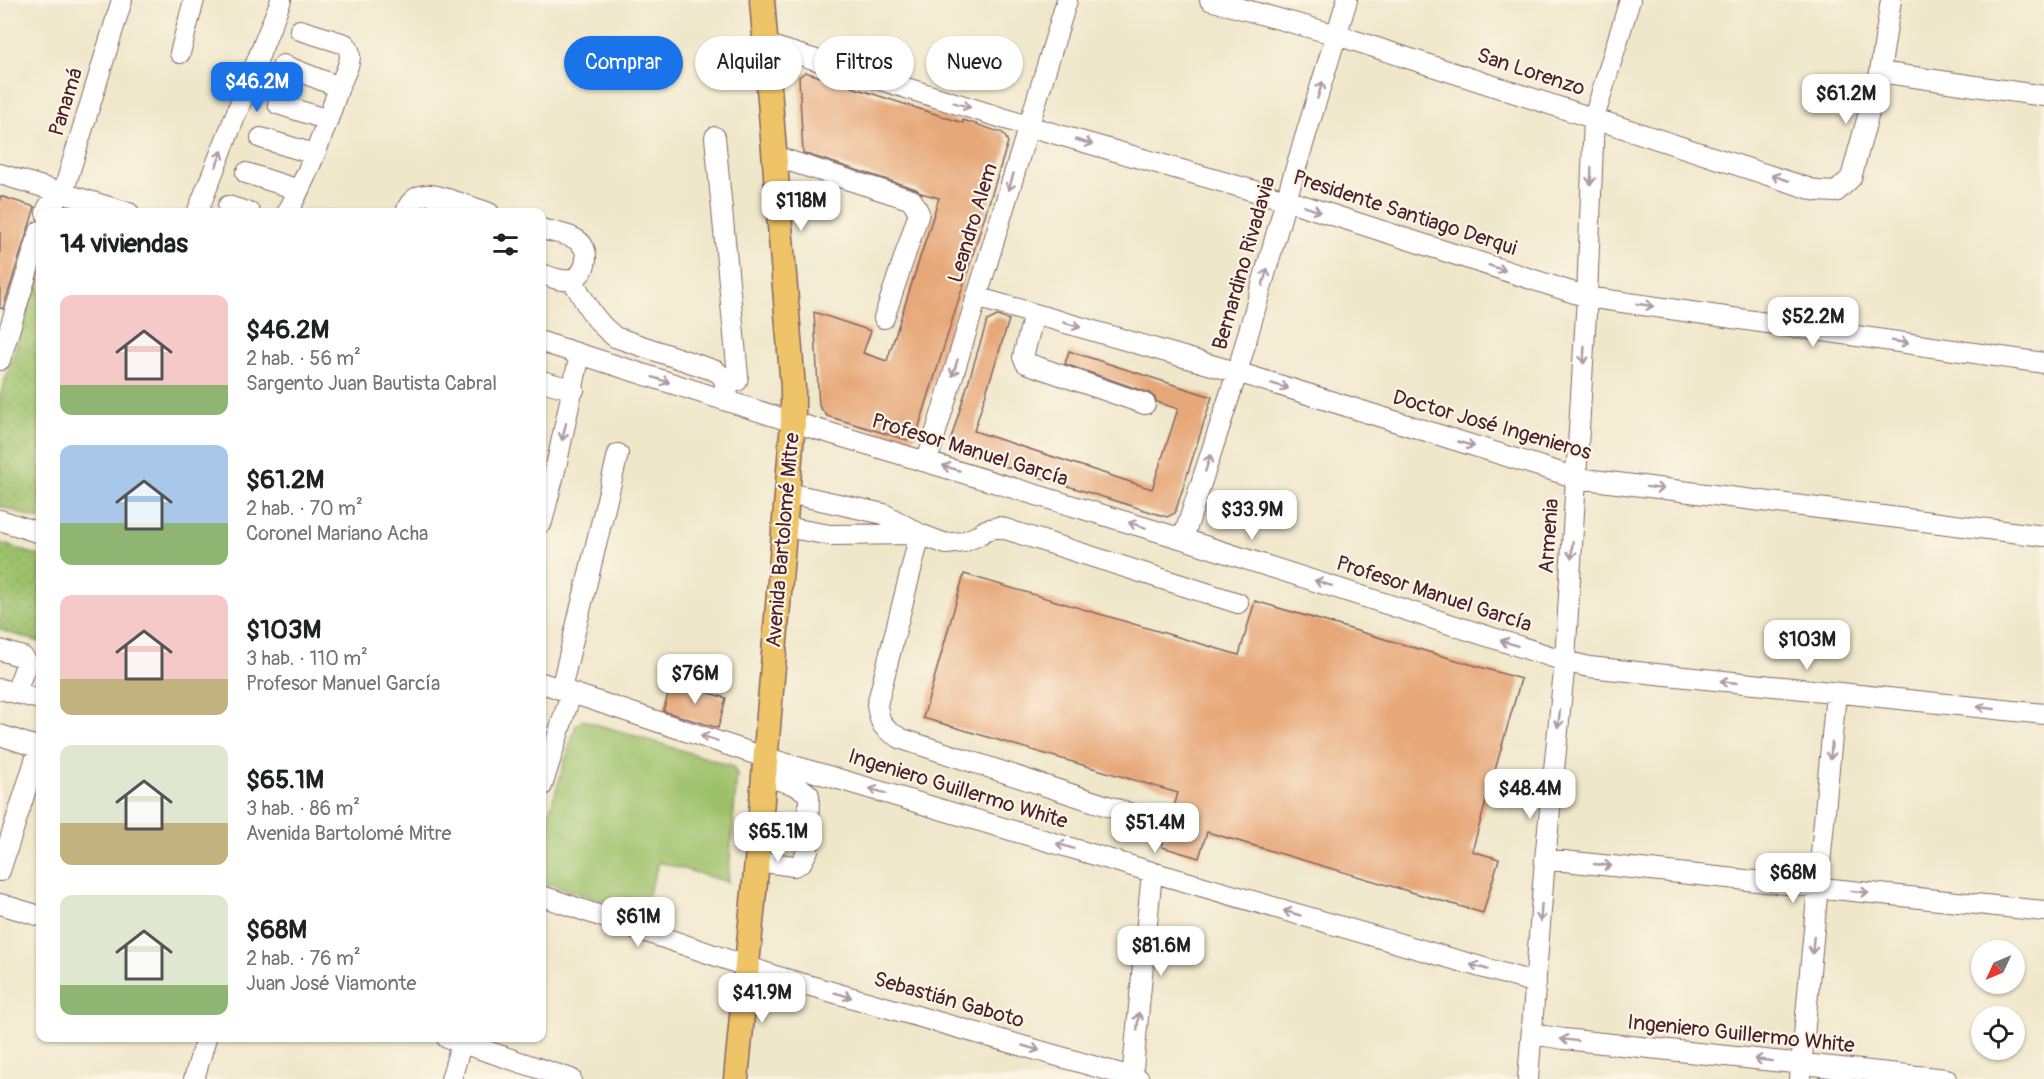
<!DOCTYPE html>
<html lang="es">
<meta charset="utf-8">
<style>
body{margin:0;font-family:Pangolin,sans-serif;background:#f2f2f2;color:#202124;height:100vh;display:flex;flex-direction:column;font-size:22px;white-space:nowrap}
*{box-sizing:border-box;margin:0}
p{font-size:20px;color:#757577}
.icon{flex:none;width:33px;height:33px;fill:none;stroke:currentColor;stroke-width:2;stroke-linecap:round;stroke-linejoin:round}
.map{position:relative;flex:1;overflow:hidden}
.side{position:absolute;left:36px;top:208px;width:510px;height:834px;display:flex;flex-direction:column;background:#fff;border-radius:12px;box-shadow:0 2px 4px #0004}
.side>*{flex:none}
.banner{position:absolute;left:564px;top:36px;width:570px;height:54px;display:flex;gap:12px}
.needle{width:39px;rotate:226deg}
.buttons{position:absolute;left:1971px;top:940px;display:grid;gap:12px}
.buttons a{display:grid;place-items:center;width:54px;height:54px;border-radius:50%;background:#fff;box-shadow:0 2px 4px #0004;font-size:30px}
.price{position:absolute;translate:-50% -51px;padding:0 14px;border-radius:12px;background:#fff;color:#222;font-size:20px;line-height:39px;filter:drop-shadow(0 2px 3px #0008)}
.price::after{content:'';position:absolute;left:50%;top:36px;width:18px;height:14px;margin-left:-9px;background:inherit;clip-path:polygon(0 0,100% 0,50% 100%)}
.price.active{background:#1a73e8;color:#fff}
ul{padding:0;list-style:none}
li{display:flex;align-items:center;gap:18px;height:150px;padding:0 24px}
li span{display:grid;place-items:center;flex:none;width:168px;height:120px;border-radius:12px;color:#555}
li>.icon{margin-inline-start:auto}
span .icon{width:72px;height:72px;fill:#fffc;stroke-width:1}
li b{font-size:26px}
h2{display:flex;justify-content:space-between;align-items:center;height:72px;padding:0 24px;font-size:26px}
.pill{padding:0 21px;border-radius:27px;background:#fff;box-shadow:0 2px 4px #0004;font-size:21px;line-height:54px}
.pill.active{background:#1a73e8;color:#fff}
.map>svg:first-child{display:block}
.grass{fill:url(#grass-dots);stroke:#74704b;stroke-width:1.5}
.park{fill:#9dc16b;stroke:#74704b;stroke-width:1.5}
.building{fill:#e7a879}
.lines{fill:none;stroke-linecap:round;stroke-linejoin:round}
.minor-casing{stroke:#846563;stroke-width:22}
.major-casing{stroke:#846563;stroke-width:27}
.minor{stroke:#fff;stroke-width:20}
.major{stroke:#efc469;stroke-width:24}
.oneway{stroke:#ae9aa0}
.labels{text-anchor:middle;dominant-baseline:central;stroke-width:4.5;stroke-linejoin:round;paint-order:stroke}
.street-label{font-size:21px;fill:#4a1f2b;stroke:#fcf5e5}
</style>
<div class="map">
<svg width="2044" height="1079" viewBox="0 0 2044 1079">
<defs>
<pattern id="grass-dots" width="8" height="8" patternUnits="userSpaceOnUse" patternTransform="scale(1.5)"><rect width="8" height="8" fill="#9dc16b"/><path d="M2 2h.1M6 6h.1" fill="none" stroke="#89a55d" stroke-width="1.8" stroke-linecap="round"/></pattern>
</defs>
<rect width="100%" height="100%" fill="#fcf5e5"/>
<filter id="ink" filterUnits="userSpaceOnUse"><feTurbulence type="fractalNoise" baseFrequency=".0167" numOctaves="2"/><feDisplacementMap in="SourceGraphic" scale="12" xChannelSelector="R" yChannelSelector="G"/><feConvolveMatrix kernelMatrix="1 2 1 2 8 2 1 2 1" color-interpolation-filters="sRGB"/></filter>
<filter id="wash" filterUnits="userSpaceOnUse"><feTurbulence type="fractalNoise" baseFrequency=".008" numOctaves="4" result="noise"/><feDisplacementMap in="SourceGraphic" scale="24" xChannelSelector="R" yChannelSelector="G"/><feGaussianBlur stdDeviation="1.35" result="paint"/><feColorMatrix in="noise" values="0 0 0 0 0 0 0 0 0 0 0 0 0 0 0 0 0 1.4 0 .05"/><feComposite in="paint" operator="in"/></filter>
<g filter="url(#wash)">
<rect width="100%" height="100%" fill="#efe7ca"/>
<!-- grass -->
<path class="grass" d="M40,271V520L0,506V396Z
M0,543L40,556V642L0,630Z"/>
<!-- park -->
<path class="park" d="M583,720L732,766L737,774L728,882L659,862L642,913L542,882V836L576,725Z"/>
<g id="blocks">
<!-- building -->
<path class="building" d="M805,72L963,123V120L1003,133L1008,142L916,436L907,440L827,416L819,406L814,312L871,331L863,353L887,361L939,198L921,193L916,189L803,153L799,77Z
M0,196L35,207L3,309L0,308Z
M997,316L1009,320L974,431L1152,489L1178,409L1157,402L1154,397L1149,393L1065,364L1069,351L1212,397L1175,513L1167,517L955,451L950,442L987,321Z
M964,574L1239,655L1255,601L1521,679L1472,851L1499,859L1483,913L1207,832L1199,858L1162,847L1178,793L923,718Z
M672,682L726,698L718,728L663,711Z"/>
</g>
</g>
<g filter="url(#ink)">
<use href="#blocks" fill-opacity="0" stroke="#846563" stroke-width="1.5"/>
<g class="lines">
<!-- minor casing -->
<g class="minor-casing">
<path id="minor" d="M1210,0L1337,35L1817,191L1836,192L1851,178L1880,72L1891,0
M300,30L345,44C357,55 344,74 339,87
M765,44L1028,126L1286,200L1587,297L2044,363
M180,53L194,0
M283,65L339,87C325,130 309,174 287,213
M1880,72L2044,96
M278,104L328,120
M715,137L738,376L737,381L725,384
M261,138L314,154
M774,156L912,200L919,213L884,318
M246,173L299,190
M0,174L129,213
M228,206L250,213
M46,213L48,207L63,193L122,0
M197,213L281,0
M406,213C408,203 415,196 425,195C436,193 476,209 489,213
M542,229C552,232 568,234 577,240C591,249 588,272 573,279C563,283 551,277 542,274
M572,279C585,302 594,321 615,337L716,371L723,377L728,395
M976,297L1253,377L1577,478L2044,536
M1034,314L1023,357L1026,363L1145,404
M542,342L793,422L1183,539L1565,661L1589,667L2044,714
M0,360L40,231
M542,381L574,390
M927,461L1067,0
M788,493L884,514L920,534L877,705C880,726 883,729 902,739L1135,815
M0,520L40,533
M542,522L557,462L580,354
M785,527L830,535L920,534L946,544L963,542L977,536L986,530L999,527L1238,603
M1183,539L1237,373L1286,200L1347,0
M0,650L23,657L27,662L16,692
M542,683L764,757L1152,872L1536,983
M0,689L40,699
M561,689L618,454
M0,735L40,748
M542,786L571,693
M1545,859L2044,911
M757,861L794,866L801,863L808,850L809,795C798,783 778,780 763,776
M0,871L40,745
M542,896L772,975L1139,1079
M0,904L40,916
M1532,1034L1564,1039L1946,1079
M447,1038L571,1079
M194,1079L206,1038
M451,1079L463,1038
M1132,1079L1152,872
M1528,1079L1545,859L1565,661L1587,297L1594,118L1630,0
M1800,1079L1836,693"/>
</g>
<!-- major casing -->
<g class="major-casing">
<path id="major" d="M736,1079L757,861L793,422V388L762,0"/>
</g>
<!-- minor -->
<use href="#minor" class="minor"/>
<!-- major -->
<use href="#major" class="major"/>
</g>
<!-- one-way arrows -->
<defs><path id="oneway-shaft" d="M-6 0H5M1.5-3L5.5 0L1.5 3" fill="none" stroke-width="1.6" stroke-linecap="round" stroke-linejoin="round" transform="scale(1.5)"/></defs>
<g class="oneway">
<use href="#oneway-shaft" transform="translate(1320 90) rotate(-73)"/>
<use href="#oneway-shaft" transform="translate(962 105) rotate(17)"/>
<use href="#oneway-shaft" transform="translate(1084 142) rotate(16)"/>
<use href="#oneway-shaft" transform="translate(219 159) rotate(-69)"/>
<use href="#oneway-shaft" transform="translate(1591 176) rotate(92)"/>
<use href="#oneway-shaft" transform="translate(1780 178) rotate(-162)"/>
<use href="#oneway-shaft" transform="translate(1011 182) rotate(107)"/>
<use href="#oneway-shaft" transform="translate(1312 209) rotate(18)"/>
<use href="#oneway-shaft" transform="translate(1497 268) rotate(18)"/>
<use href="#oneway-shaft" transform="translate(1265 277) rotate(-74)"/>
<use href="#oneway-shaft" transform="translate(1645 305) rotate(8)"/>
<use href="#oneway-shaft" transform="translate(1072 325) rotate(16)"/>
<use href="#oneway-shaft" transform="translate(1900 342) rotate(8)"/>
<use href="#oneway-shaft" transform="translate(1584 355) rotate(93)"/>
<use href="#oneway-shaft" transform="translate(955 368) rotate(107)"/>
<use href="#oneway-shaft" transform="translate(661 380) rotate(18)"/>
<use href="#oneway-shaft" transform="translate(1280 386) rotate(17)"/>
<use href="#oneway-shaft" transform="translate(564 432) rotate(103)"/>
<use href="#oneway-shaft" transform="translate(1466 444) rotate(17)"/>
<use href="#oneway-shaft" transform="translate(1208 463) rotate(-72)"/>
<use href="#oneway-shaft" transform="translate(951 468) rotate(-163)"/>
<use href="#oneway-shaft" transform="translate(1655 488) rotate(7)"/>
<use href="#oneway-shaft" transform="translate(1137 525) rotate(-163)"/>
<use href="#oneway-shaft" transform="translate(1572 550) rotate(94)"/>
<use href="#oneway-shaft" transform="translate(1323 583) rotate(-162)"/>
<use href="#oneway-shaft" transform="translate(1509 643) rotate(-162)"/>
<use href="#oneway-shaft" transform="translate(1729 682) rotate(-174)"/>
<use href="#oneway-shaft" transform="translate(1986 708) rotate(-174)"/>
<use href="#oneway-shaft" transform="translate(1559 719) rotate(96)"/>
<use href="#oneway-shaft" transform="translate(709 738) rotate(-162)"/>
<use href="#oneway-shaft" transform="translate(1831 751) rotate(95)"/>
<use href="#oneway-shaft" transform="translate(878 791) rotate(-163)"/>
<use href="#oneway-shaft" transform="translate(1065 846) rotate(-163)"/>
<use href="#oneway-shaft" transform="translate(1603 865) rotate(6)"/>
<use href="#oneway-shaft" transform="translate(1860 892) rotate(6)"/>
<use href="#oneway-shaft" transform="translate(1292 913) rotate(-164)"/>
<use href="#oneway-shaft" transform="translate(1541 913) rotate(94)"/>
<use href="#oneway-shaft" transform="translate(1813 945) rotate(95)"/>
<use href="#oneway-shaft" transform="translate(1479 967) rotate(-164)"/>
<use href="#oneway-shaft" transform="translate(843 995) rotate(16)"/>
<use href="#oneway-shaft" transform="translate(1138 1021) rotate(-85)"/>
<use href="#oneway-shaft" transform="translate(1569 1040) rotate(-173)"/>
<use href="#oneway-shaft" transform="translate(1031 1048) rotate(16)"/>
<use href="#oneway-shaft" transform="translate(1763 1060) rotate(-174)"/>
</g>
</g>
<g class="labels">
<!-- street labels -->
<g class="street-label">
<text transform="translate(1531 72) rotate(18)">San Lorenzo</text>
<text transform="translate(66 102) rotate(-73)">Panamá</text>
<text transform="translate(1405 213) rotate(18)">Presidente Santiago Derqui</text>
<text transform="translate(973 223) rotate(-73)">Leandro Alem</text>
<text transform="translate(1244 263) rotate(-74)">Bernardino Rivadavia</text>
<text transform="translate(1492 425) rotate(16)">Doctor José Ingenieros</text>
<text transform="translate(970 450) rotate(17)">Profesor Manuel García</text>
<text transform="translate(1549 536) rotate(-86)">Armenia</text>
<text transform="translate(783 540) rotate(-85)">Avenida Bartolomé Mitre</text>
<text transform="translate(1434 594) rotate(18)">Profesor Manuel García</text>
<text transform="translate(958 789) rotate(17)">Ingeniero Guillermo White</text>
<text transform="translate(949 1000) rotate(16)">Sebastián Gaboto</text>
<text transform="translate(1741 1034) rotate(6)">Ingeniero Guillermo White</text>
</g>
</g>
</svg>
<div class="buttons">
<a><svg class="needle" viewBox="-14 -14 28 28"><path d="M0-13l5 13h-10z" fill="#e53935"/><path d="M0 13l5-13h-10z" fill="#757577"/></svg></a>
<a><svg class="icon" aria-label="locate" viewBox="0 0 24 24"><circle cx="12" cy="12" r="6"/><path d="M12 2v4M12 18v4M2 12h4M18 12h4"/></svg></a>
</div>
<b class="price active" style="left:257px;top:113px">$46.2M</b>
<b class="price" style="left:1846px;top:125px">$61.2M</b>
<b class="price" style="left:801px;top:232px">$118M</b>
<b class="price" style="left:1813px;top:348px">$52.2M</b>
<b class="price" style="left:1252px;top:541px">$33.9M</b>
<b class="price" style="left:1807px;top:671px">$103M</b>
<b class="price" style="left:695px;top:705px">$76M</b>
<b class="price" style="left:1530px;top:820px">$48.4M</b>
<b class="price" style="left:1155px;top:854px">$51.4M</b>
<b class="price" style="left:778px;top:863px">$65.1M</b>
<b class="price" style="left:1793px;top:904px">$68M</b>
<b class="price" style="left:638px;top:948px">$61M</b>
<b class="price" style="left:1161px;top:977px">$81.6M</b>
<b class="price" style="left:762px;top:1024px">$41.9M</b>
<div class="banner">
<a class="pill active">Comprar</a>
<a class="pill">Alquilar</a>
<a class="pill">Filtros</a>
<a class="pill">Nuevo</a>
</div>
<section class="side">
<h2>14 viviendas<svg class="icon" aria-label="filters" viewBox="0 0 24 24"><path d="M4 7h16M4 17h16"/><circle cx="9" cy="7" r="2"/><circle cx="15" cy="17" r="2"/></svg></h2>
<ul>
<li><span style="background:linear-gradient(#f6c9c9 75%,#8fb573 0)"><svg class="icon" aria-label="home" viewBox="0 0 24 24"><path d="M3 11l9-7 9 7M6 9v11h12V9"/></svg></span><div><b>$46.2M</b><p>2 hab. · 56 m²</p><p>Sargento Juan Bautista Cabral</p></div></li>
<li><span style="background:linear-gradient(#a9c7e8 65%,#8fb573 0)"><svg class="icon" aria-label="home" viewBox="0 0 24 24"><path d="M3 11l9-7 9 7M6 9v11h12V9"/></svg></span><div><b>$61.2M</b><p>2 hab. · 70 m²</p><p>Coronel Mariano Acha</p></div></li>
<li><span style="background:linear-gradient(#f6c9c9 70%,#c2b280 0)"><svg class="icon" aria-label="home" viewBox="0 0 24 24"><path d="M3 11l9-7 9 7M6 9v11h12V9"/></svg></span><div><b>$103M</b><p>3 hab. · 110 m²</p><p>Profesor Manuel García</p></div></li>
<li><span style="background:linear-gradient(#dfe7d0 65%,#c2b280 0)"><svg class="icon" aria-label="home" viewBox="0 0 24 24"><path d="M3 11l9-7 9 7M6 9v11h12V9"/></svg></span><div><b>$65.1M</b><p>3 hab. · 86 m²</p><p>Avenida Bartolomé Mitre</p></div></li>
<li><span style="background:linear-gradient(#dfe7d0 75%,#8fb573 0)"><svg class="icon" aria-label="home" viewBox="0 0 24 24"><path d="M3 11l9-7 9 7M6 9v11h12V9"/></svg></span><div><b>$68M</b><p>2 hab. · 76 m²</p><p>Juan José Viamonte</p></div></li>
</ul>
</section>
</div>
